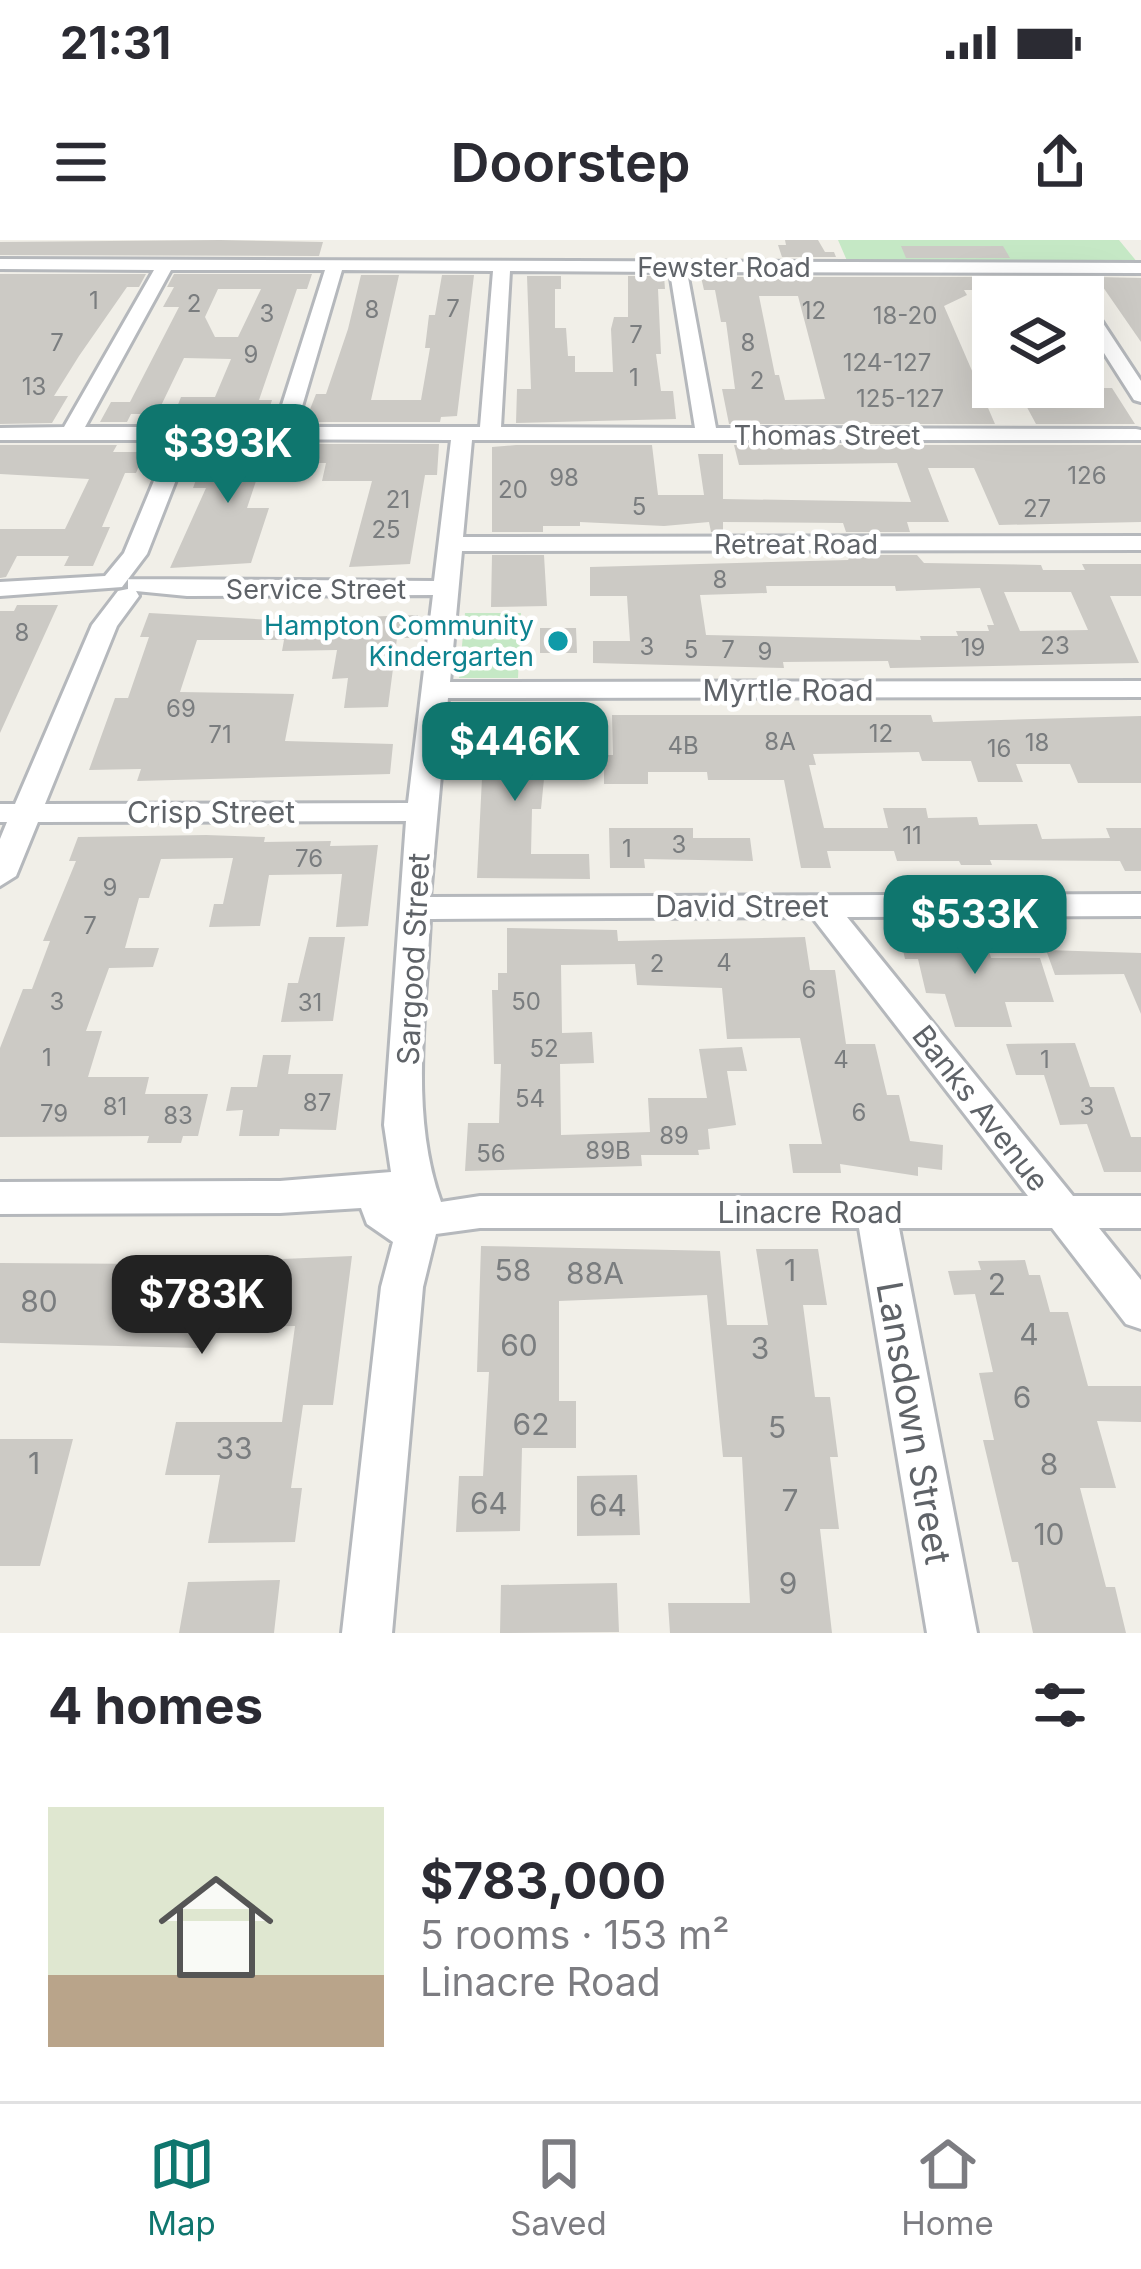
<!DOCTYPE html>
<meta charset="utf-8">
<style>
body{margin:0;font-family:Inter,sans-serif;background:#f7f7f7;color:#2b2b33;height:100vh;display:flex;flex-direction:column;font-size:45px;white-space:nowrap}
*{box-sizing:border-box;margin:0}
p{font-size:39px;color:#7c7c81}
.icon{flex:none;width:66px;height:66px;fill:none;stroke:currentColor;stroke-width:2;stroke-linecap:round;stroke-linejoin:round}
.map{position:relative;height:1393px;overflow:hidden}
.panel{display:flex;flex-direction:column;background:#fff;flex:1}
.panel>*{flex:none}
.buttons{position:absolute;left:972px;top:36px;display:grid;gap:24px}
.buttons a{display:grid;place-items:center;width:132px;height:132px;border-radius:0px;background:#fff;box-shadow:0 12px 48px #0002;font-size:60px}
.price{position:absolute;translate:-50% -102px;padding:0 27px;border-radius:24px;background:#0f766e;color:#fff;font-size:39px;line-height:78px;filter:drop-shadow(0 3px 6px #0008)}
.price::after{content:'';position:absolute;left:50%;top:72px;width:36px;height:27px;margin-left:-18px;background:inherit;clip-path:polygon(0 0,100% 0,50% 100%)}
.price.active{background:#222;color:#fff}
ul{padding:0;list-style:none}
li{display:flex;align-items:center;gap:36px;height:300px;padding:0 48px}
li+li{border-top:3px solid #e1e1e2}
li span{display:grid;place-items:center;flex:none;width:336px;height:240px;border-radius:0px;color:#555}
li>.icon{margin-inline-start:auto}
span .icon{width:144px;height:144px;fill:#fffc;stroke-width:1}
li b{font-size:51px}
h2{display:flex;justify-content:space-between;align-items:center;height:144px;padding:0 48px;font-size:51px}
.status{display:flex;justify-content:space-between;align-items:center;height:84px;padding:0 60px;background:#fff;direction:ltr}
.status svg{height:33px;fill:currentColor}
header{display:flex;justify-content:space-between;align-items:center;height:156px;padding:0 48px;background:#fff;font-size:54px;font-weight:600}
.dock{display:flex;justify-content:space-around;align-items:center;height:168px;border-top:3px solid #e1e1e2;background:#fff;font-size:33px;color:#7c7c81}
.dock a{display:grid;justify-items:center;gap:6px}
.dock .active{color:#0f766e}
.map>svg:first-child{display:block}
.green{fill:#c5e8c5}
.building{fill:#cccac5;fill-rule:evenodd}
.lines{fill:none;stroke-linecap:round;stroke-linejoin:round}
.minor-casing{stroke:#b5b8bc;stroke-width:6}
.minor{fill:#fff;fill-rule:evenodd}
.culture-dot{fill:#0f9aa8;stroke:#fff;stroke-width:4.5}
.labels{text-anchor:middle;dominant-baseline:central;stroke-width:9;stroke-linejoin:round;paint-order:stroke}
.number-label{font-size:24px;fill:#7a7d7f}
.far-street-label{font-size:27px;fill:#5f6368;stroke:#fff}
.far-culture-label{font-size:27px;fill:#0d838f;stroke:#fff;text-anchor:end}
.street-label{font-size:30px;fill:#5f6368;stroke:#fff}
.near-number-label{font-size:30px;fill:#7a7d7f}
.near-street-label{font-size:36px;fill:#5f6368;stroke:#fff}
</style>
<div class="status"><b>21:31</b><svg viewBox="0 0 49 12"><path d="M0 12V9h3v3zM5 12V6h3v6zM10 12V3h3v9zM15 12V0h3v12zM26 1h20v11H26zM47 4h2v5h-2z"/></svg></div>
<header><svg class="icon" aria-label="menu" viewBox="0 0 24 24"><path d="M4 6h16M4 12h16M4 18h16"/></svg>Doorstep<svg class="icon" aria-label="share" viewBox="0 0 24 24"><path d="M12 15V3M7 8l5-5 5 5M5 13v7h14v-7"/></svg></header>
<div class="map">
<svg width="1141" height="1393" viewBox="0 0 1141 1393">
<rect width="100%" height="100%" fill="#f1efe8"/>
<!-- green -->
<path class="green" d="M838,0H1119L1138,23H848Z
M465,373H521L518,438H459Z"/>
<!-- building -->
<path class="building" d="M220,0L323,2L319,16L0,15V2Z
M785,0H818L825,12H834L836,17H782L778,5H786Z
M901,6H1003L1010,18H906Z
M0,34H146L139,47H127L79,116L54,156H68L52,183L0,184Z
M174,34H312L307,49H297L259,160H272L265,182L173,177L181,157H215L231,119L184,118L157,174H131L127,182H100L111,162H130L179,67H163L174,47H167ZM218,49H261L238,97H215L205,77Z
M361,35H399L371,160H421L430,108H425L429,75H435L442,35H474L457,176L441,177L440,182H305L316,154H326L348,89Z
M527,36H561V49H555V88H566L568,116H575V132H613L611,89L614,77H628V36H664L665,49H658L661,114H656L661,151H673L676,179L516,183L517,149H531Z
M701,37H1033L1043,57H1015L1011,50H964L967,55L944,66L995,184H729L722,149H735L726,82H721L715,50H704ZM759,56H798L825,159L785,160L779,135H775Z
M1096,37L1141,38V102Z
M1087,148H1112L1135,184H1036L1022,158H1092Z
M209,204L292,206L286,226H261L247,268H269L251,323L170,328L206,248H193Z
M297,204H439L437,235H425L410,324L349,327L372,241H322L326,223H291Z
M0,205H117L113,212H145L136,233H125L102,287H110L93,326H64L69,316H17L6,337L0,338V289H65L89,239L0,234Z
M516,205H652L658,255H704L698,214H723V259L911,262L897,223L739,225L734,205H1141V282L999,285L974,228H928L949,282H907L910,292H846L843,283L723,282V292H711L709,282L664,286L580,282V286H543V292H492V207Z
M492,315H544L547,366L491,367Z
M851,315H917L924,323L1041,325L1043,330H1085L1082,324H1141V356H1110L1139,423L890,428L888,421L783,422L784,428L593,423V401H630L627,356H590V327L848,320ZM766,346H895L896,351L980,348L994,385H987L989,391H956L958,396H920L921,400L706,395L700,355L767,353ZM1004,352H1071L1088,390L1020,391Z
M17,365H58L0,493V371H14Z
M149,373L272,380L418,375L415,398H397L388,467L344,468L348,438L332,439L337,410L282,411L284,400H197L180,452L294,454L285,501L393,504L390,534L137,541L141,529L89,530L115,458H128L149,397H140Z
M540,388H576L577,413H540Z
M529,466L528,519H546L541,569H532L531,614H589L590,639L477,638L482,538H477L486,467Z
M612,475H931L933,482L1141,476V543H1078L1070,524H1016L1023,542H978L971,521H922L919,512L813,514L816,525H809L824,588H888L883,568H926L928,578L977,577L979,585L1037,584L1042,599L1110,598L1106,588H1141V631H1125L1120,621L990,620L992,625H961L959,621H897L894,611H827L831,628H801L784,540H708L707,532H648V544H604V515H613Z
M609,588H693V598H750L753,621L644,619L645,628H610Z
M206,595L265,597L264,602L331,601L330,606L378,605L368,686L336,687L342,634L269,635L260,686L209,687L214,664H223L233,618L161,619L149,658H139L125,708H159L153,727L109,728L86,791H102L88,837H149L145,854H208L198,896H183L181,903H147L149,896L0,897V808L23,749H32L50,701H43L76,621H69L78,597Z
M507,688L617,690L618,701L805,697L810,730H835L846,804H875L887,855H899L910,901L943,905L942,930L918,927V936L840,924L841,933H793L789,904H822L800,798L727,799L722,748L637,745L635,724L561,725L562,793L592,792L594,823L560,824L561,895L650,892L648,858H707L699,809L742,807L747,831H727L736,885L708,889L710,909L698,910L699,915H641L642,926L465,931L468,883H499L501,824H494L492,750H498V733H507Z
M899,692H984L991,718H1040L1054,762H1005L1012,787H955L945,754L926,753L918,719H905Z
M309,697H345L333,781L281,782L288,743H298Z
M1046,710L1141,713V774L1124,734L1055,735Z
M1075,803L1090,847H1114L1131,897H1141V932H1104L1087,884L1060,885L1044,835H1016L1006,804Z
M263,815H291L288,834H343L336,890L280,889L279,896H239L243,870L226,871L231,847H257Z
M481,1006L720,1011L727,1085H768L756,1009H818L827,1065H803L815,1157H830L838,1217H830L839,1289H820L832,1393H670L668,1363H750L742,1217H723L707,1055L559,1061V1161H576V1208H522L520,1291L456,1292L459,1236H483L489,1132H477Z
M216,1016L215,1022L352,1016L333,1165H303L291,1248H302L295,1302L208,1303L220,1235H165L176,1182H282L295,1086L202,1087L198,1108L0,1103V1023L156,1024L158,1017Z
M1025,1020L1029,1035H1040L1050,1072H1068L1088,1146H1141V1182L1097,1181L1116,1248H1080L1106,1347H1115L1126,1393H1033L1018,1322H1012L983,1200H994L979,1133L993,1132L975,1054L954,1055L948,1031L981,1030L978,1021Z
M0,1199H73L40,1326H0Z
M637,1235L640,1295L577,1296V1236Z
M280,1340L274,1393H179L188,1342Z
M617,1343L619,1392L500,1393L501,1345Z"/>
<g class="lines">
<!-- minor casing -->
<g class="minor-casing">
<path id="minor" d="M0,19L1141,23V33L687,32L716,188L1136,189L1141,190V200H472L463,297L1141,296V310L462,311L450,442L1141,441V457L448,458L430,657L1141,654V676L847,677L1073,956H1141V988H1099L1141,1040V1089L1126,1084L1052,988H899L977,1393H927L859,988H480L436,994L423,1047L392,1393H342L381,1047L393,1002L367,984L361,968L280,973L0,974V942L280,941L391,932L384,885L406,581L38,582L16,636L0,646V599L7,582H0V564H15L92,385L118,351L128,349V339L434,341L451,200L192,199L147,314L122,347L0,356V342L105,336L124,313L171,200H0V188L64,187L154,30L0,29ZM171,30H325L275,187H85ZM342,30L493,31L480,187H296ZM510,31L670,32L695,188L501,187ZM136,351L187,356L433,355L408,563L45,564L117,386L139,356ZM812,677L1028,956H480L441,962C409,874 426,772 430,679Z
M1083,61L1089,62L1141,141V162L1134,160L1083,80Z"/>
</g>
<!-- minor -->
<use href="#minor" class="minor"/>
</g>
<!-- markers -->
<circle class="culture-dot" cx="558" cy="401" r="12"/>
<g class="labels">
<!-- number labels -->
<g class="number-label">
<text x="94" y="60">1</text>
<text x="194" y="63">2</text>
<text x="453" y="68">7</text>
<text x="372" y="69">8</text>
<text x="814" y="70">12</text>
<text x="267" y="73">3</text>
<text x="905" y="75">18-20</text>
<text x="636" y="94">7</text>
<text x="57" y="102">7</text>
<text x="748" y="102">8</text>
<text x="251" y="114">9</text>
<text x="887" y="122">124-127</text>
<text x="634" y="137">1</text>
<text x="757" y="140">2</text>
<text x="34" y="146">13</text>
<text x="900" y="158">125-127</text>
<text x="1087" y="235">126</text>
<text x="564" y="237">98</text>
<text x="513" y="249">20</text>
<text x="398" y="259">21</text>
<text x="639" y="266">5</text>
<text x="1037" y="268">27</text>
<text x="386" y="289">25</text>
<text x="720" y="339">8</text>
<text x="22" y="392">8</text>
<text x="1055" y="405">23</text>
<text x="647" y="406">3</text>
<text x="973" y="407">19</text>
<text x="691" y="409">5</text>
<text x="728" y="409">7</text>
<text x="765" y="411">9</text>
<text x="181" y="468">69</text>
<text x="881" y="493">12</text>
<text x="220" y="494">71</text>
<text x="780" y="501">8A</text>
<text x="1037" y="502">18</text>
<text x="683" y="505">4B</text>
<text x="999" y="508">16</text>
<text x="912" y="595">11</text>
<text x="679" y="604">3</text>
<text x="627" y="608">1</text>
<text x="309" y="618">76</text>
<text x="110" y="647">9</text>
<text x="90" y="685">7</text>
<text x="724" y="722">4</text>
<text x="657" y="723">2</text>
<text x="809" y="749">6</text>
<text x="57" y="761">3</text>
<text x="526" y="761">50</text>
<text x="310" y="762">31</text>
<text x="544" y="808">52</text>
<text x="47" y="817">1</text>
<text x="841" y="819">4</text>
<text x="1045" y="819">1</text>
<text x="530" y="858">54</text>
<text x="317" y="862">87</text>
<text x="115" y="866">81</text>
<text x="1087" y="866">3</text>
<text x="859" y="872">6</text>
<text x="54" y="873">79</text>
<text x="178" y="875">83</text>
<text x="674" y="895">89</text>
<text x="608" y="910">89B</text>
<text x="491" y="913">56</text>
</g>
<!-- far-street labels -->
<g class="far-street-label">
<text x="724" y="27">Fewster Road</text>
<text x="827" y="195">Thomas Street</text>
<text x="796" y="304">Retreat Road</text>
<text x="316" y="349">Service Street</text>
</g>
<!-- far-culture labels -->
<g class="far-culture-label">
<text x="534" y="385">Hampton Community<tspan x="534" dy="31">Kindergarten</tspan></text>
</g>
<!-- street labels -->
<g class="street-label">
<text x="788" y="450">Myrtle Road</text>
<text x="211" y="572">Crisp Street</text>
<text x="742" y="666">David Street</text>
<text transform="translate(413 719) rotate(-87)">Sargood Street</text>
<text transform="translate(981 868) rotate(52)">Banks Avenue</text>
<text x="810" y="972">Linacre Road</text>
</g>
<!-- near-number labels -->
<g class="near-number-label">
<text x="513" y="1030">58</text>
<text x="790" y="1030">1</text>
<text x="595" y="1033">88A</text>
<text x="997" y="1044">2</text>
<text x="39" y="1061">80</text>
<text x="1029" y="1094">4</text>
<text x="519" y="1105">60</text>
<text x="760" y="1108">3</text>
<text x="1022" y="1157">6</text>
<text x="531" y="1184">62</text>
<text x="777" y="1187">5</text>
<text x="234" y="1208">33</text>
<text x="34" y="1223">1</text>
<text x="1049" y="1224">8</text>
<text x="790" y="1260">7</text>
<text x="489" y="1263">64</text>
<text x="608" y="1265">64</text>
<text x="1049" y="1294">10</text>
<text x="788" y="1343">9</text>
</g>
<!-- near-street labels -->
<g class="near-street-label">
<text transform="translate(914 1183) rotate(80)">Lansdown Street</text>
</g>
</g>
</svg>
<div class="buttons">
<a><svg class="icon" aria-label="layers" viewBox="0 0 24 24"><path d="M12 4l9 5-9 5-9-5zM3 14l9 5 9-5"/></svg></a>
</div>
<b class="price" style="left:228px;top:266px">$393K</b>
<b class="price" style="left:515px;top:564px">$446K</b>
<b class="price" style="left:975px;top:737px">$533K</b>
<b class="price active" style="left:202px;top:1117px">$783K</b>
</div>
<section class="panel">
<h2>4 homes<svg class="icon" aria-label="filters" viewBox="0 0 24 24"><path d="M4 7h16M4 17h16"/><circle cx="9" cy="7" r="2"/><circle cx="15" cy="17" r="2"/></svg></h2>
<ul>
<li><span style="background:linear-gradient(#dfe7d0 70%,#b9a48a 0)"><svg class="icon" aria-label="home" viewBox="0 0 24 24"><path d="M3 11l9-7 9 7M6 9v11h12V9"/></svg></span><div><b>$783,000</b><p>5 rooms · 153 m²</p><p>Linacre Road</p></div></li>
</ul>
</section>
<nav class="dock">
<a class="active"><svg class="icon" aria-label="map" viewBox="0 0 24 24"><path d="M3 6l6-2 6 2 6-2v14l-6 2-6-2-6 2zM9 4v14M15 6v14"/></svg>Map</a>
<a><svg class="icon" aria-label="saved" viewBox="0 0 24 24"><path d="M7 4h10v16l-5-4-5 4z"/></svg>Saved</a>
<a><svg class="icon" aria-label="home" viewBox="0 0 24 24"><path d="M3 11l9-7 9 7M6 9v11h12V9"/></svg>Home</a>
</nav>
